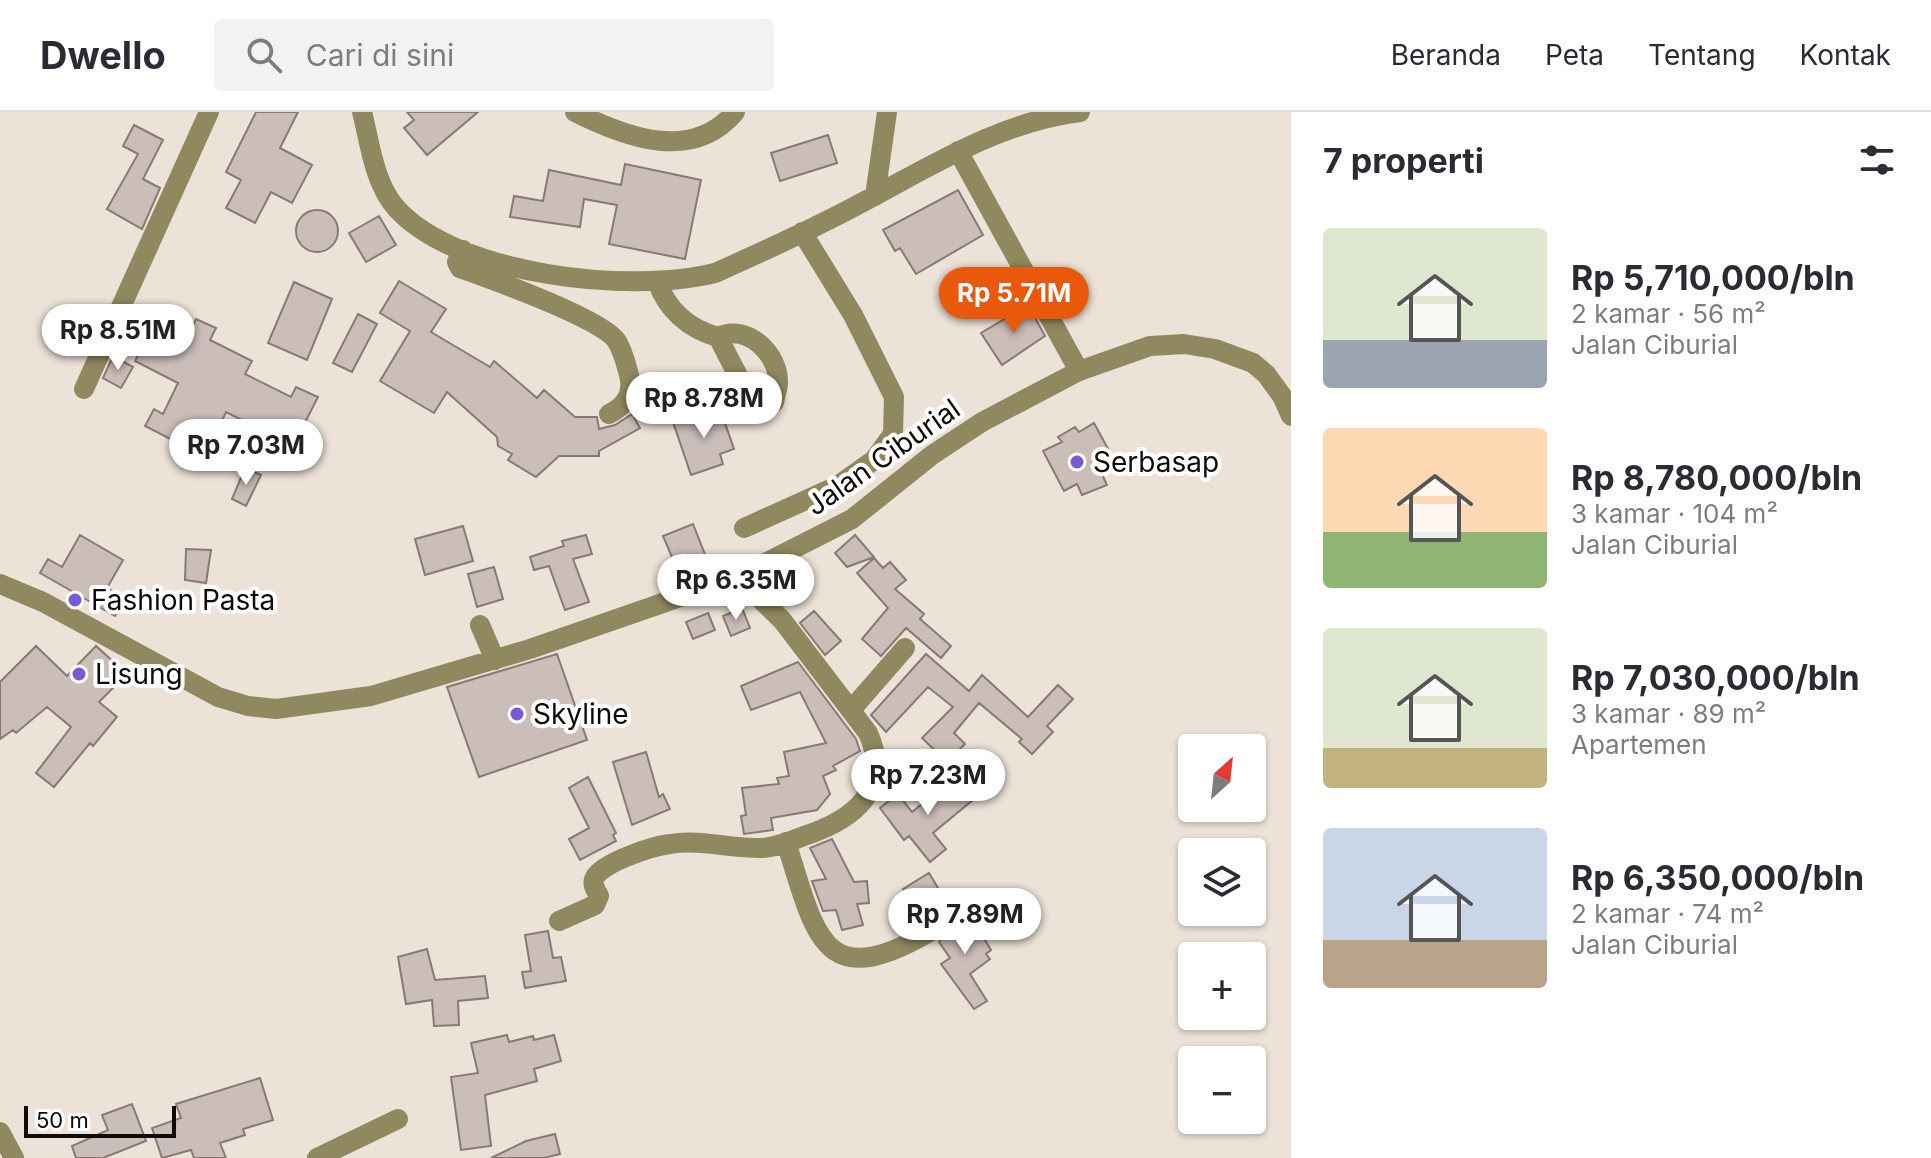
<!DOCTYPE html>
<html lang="id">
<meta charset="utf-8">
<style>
body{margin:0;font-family:Inter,sans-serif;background:#f2f2f3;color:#2b2b33;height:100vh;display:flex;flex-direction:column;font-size:30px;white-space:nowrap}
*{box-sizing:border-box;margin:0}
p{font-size:26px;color:#7c7c81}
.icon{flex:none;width:44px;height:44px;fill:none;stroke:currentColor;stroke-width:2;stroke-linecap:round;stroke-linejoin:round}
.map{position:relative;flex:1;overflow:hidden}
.sheet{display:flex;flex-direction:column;background:#fff;width:640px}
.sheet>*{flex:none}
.needle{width:52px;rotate:27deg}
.buttons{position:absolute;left:1178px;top:622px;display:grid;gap:16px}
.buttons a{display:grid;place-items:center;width:88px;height:88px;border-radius:8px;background:#fff;box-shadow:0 2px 6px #0004;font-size:40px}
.scale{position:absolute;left:24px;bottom:20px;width:152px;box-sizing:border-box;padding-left:8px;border:4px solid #0e0b08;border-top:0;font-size:22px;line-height:28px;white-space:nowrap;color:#0e0b08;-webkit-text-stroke:6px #fff;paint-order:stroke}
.price{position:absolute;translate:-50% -68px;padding:0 18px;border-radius:28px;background:#fff;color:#222;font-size:26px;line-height:52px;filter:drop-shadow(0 2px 4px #0008)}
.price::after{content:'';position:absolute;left:50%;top:48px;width:24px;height:18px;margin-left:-12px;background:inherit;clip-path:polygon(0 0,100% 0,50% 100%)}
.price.selected{background:#ea580c;color:#fff}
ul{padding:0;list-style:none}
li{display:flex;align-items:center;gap:24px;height:200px;padding:0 32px}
li span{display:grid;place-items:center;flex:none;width:224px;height:160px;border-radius:8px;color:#555}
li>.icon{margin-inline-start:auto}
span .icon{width:96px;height:96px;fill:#fffc;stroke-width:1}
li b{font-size:34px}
h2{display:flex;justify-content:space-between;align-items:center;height:96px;padding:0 32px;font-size:34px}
header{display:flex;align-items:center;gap:48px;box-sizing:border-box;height:112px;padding:0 40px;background:#fff;border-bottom:2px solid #e1e1e2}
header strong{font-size:38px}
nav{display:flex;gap:44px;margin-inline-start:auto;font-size:28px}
.search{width:560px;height:72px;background:#f2f2f3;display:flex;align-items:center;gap:20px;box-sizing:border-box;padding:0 28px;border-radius:8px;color:#7c7c81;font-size:30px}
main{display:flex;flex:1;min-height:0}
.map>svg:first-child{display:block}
.building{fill:#cbbdb7;stroke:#877a74;stroke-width:2}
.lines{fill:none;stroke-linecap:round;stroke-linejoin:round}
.minor{stroke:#90895f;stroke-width:20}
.poi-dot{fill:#785ad4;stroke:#fff;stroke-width:3}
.labels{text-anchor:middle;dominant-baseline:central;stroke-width:8;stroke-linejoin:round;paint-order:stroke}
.street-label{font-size:28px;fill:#0e0b08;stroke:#fff}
.poi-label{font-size:28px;fill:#0e0b08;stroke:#fff;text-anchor:start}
</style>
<header>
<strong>Dwello</strong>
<div class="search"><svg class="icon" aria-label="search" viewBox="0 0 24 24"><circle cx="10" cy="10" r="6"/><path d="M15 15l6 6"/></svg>Cari di sini</div>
<nav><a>Beranda</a><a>Peta</a><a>Tentang</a><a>Kontak</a></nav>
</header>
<main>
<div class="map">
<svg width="1291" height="1046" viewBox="0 0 1291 1046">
<rect width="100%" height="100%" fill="#ece2d7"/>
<!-- building -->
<path class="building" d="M256,0H298L280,36L312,53L292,91L271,80L255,111L226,96L241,68L226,60Z
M407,0H478L427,43L404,16L414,8Z
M134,13L163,28L143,67L160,76L142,117L107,97L138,42L123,34Z
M828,23L837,51L780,69L771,41Z
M625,52L701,68L685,147L609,132L617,93L584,87L580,115L510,105L514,84L543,89L549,58L621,73Z
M958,78L983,123L916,162L900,136L895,139L883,118Z
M296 119a21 21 0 1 1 42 0a21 21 0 1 1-42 0Z
M379,104L396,133L366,150L349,121Z
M399,169L446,197L431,220L490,255L494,249L537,286L544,278L575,305H597L599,317L615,313L632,302L640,316L599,339V344H559L536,365L508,348L512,342L498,334L497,325L447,280L434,301L380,269L410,219L380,201Z
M294,170L332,187L307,248L268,231Z
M1028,193L1045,224L1002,253L981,221Z
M358,202L377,212L352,260L333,251Z
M196,207L216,216L210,228L252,249L245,262L291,285L296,275L318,285L293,334L226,300L220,313L214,309L200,336L189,330L186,335L145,314L154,297L163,302L178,271L135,249L150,219L172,230L176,221L187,226Z
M61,214L82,226L74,240L53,228Z
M113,244L133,255L121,276L103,266Z
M719,294L734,337L720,342L723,352L691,363L673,310Z
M1094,311L1113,346L1098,354L1107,373L1082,383L1077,372L1064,379L1043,339L1062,330L1058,325L1075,315L1079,320Z
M245,356L261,363L246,394L232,387Z
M693,412L706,445L677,457L663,424Z
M463,414L473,449L425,463L415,427Z
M80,423L123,448L107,476L125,486L115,504L40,461L48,447L62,455Z
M586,423L592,442L573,447L589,490L565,498L549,454L534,458L530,445L564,434L562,429Z
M855,423L874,445L847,455L835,441Z
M186,437L211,438L206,471L185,468Z
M874,446L883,456L890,450L906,468L895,477L924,502L920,507L951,534L941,546L906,516L881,544L862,527L888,496L857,461Z
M792,452L801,472L774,482L760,468Z
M494,455L503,487L477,495L468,462Z
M742,496L750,516L731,524L723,504Z
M814,499L841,529L825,543L800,511Z
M708,501L715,518L693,527L686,510Z
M36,534L67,564L96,534L127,562L99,590L117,605L93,634L90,631L54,675L36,661L71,615L47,595L16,621L13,618L0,627V570Z
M557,542L587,628L479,665L447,575Z
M926,542L969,579L982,563L1028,605L1058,573L1073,587L1047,614L1053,620L1032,642L1019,630L1022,627L979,591L954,621L965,632L947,650L922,626L953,595L928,575L886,620L871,603Z
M798,550L856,627L860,639L833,654L836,658L823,664L830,682L817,698L771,706L773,718L744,722L741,704L746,703L742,676L779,672L777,666L789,664L784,640L826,631L800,580L751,598L741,574Z
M646,640L659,685L663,682L670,697L632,713L613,650Z
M588,665L616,721L613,723L616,729L580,748L569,727L589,716L569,676Z
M956,665L974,687L933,721L946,737L930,750L909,724L904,728L880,696L898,682L912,700Z
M832,727L854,770L867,769L869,791L857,792L863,813L842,818L836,798L823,799L812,769L826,767L810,736Z
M929,761L938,776L913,792L903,777Z
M967,798L991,838L986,842L990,847L970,862L987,889L974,897L941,852L950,846L939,830L944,824L945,815Z
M548,819L553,846L561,845L566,869L525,876L522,860L531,859L525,823Z
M427,837L435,868L485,864L488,886L458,889L459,913L434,914L432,888L406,892L398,845Z
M507,923L509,930L533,924L534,928L554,923L561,949L534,957L537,969L485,983L491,1034L461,1038L451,965L478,961L471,931Z
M260,966L273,1008L243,1017L245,1023L220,1031L226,1046H194L191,1038L162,1046L152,1016L181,1006L176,992Z
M132,992L146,1029L103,1046H76L72,1034L108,1018L102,1003Z
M555,1022L560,1042L544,1046H491L526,1029Z"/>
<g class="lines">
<!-- minor -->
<path class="minor" d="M362,0C370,31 374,72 397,97C459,164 631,182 715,161C769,137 824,112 876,83C941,48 1006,9 1080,0
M575,0C625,25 692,51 735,0
M958,39L1079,259
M875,84L887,0
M463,138L457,150L460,156C491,167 599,206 616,228C623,238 626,252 629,263C634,282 625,294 609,302
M657,169C667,198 689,217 718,225L749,285L765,296L774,290C775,284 778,277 778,271C779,241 746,211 718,225
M84,277L209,0
M744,416L839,373L874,348L893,322L894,285L853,203L802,120
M0,472L43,490L218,585L248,594L276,597L371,584L530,537L738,465L852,407L932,343L982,310L1079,259L1150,234L1184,232L1215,237L1253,251L1266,262L1282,284L1291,304
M480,513L495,548
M851,598L905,536
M786,730C816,824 822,884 933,818
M559,809L595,793L599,784C596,778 592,774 594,767C600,751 653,734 670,732C700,727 733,737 763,736C777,735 791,729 804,724C853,708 893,678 868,621L782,508L738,465
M0,1020L14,1046
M317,1046L398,1007"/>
</g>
<!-- markers -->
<g class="poi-dot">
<circle cx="1077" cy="350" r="8"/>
<circle cx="75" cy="488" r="8"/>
<circle cx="79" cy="562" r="8"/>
<circle cx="517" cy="602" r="8"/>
</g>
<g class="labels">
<!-- street labels -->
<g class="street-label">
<text transform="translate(883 345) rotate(-35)">Jalan Ciburial</text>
</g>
<!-- poi labels -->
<g class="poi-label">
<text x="1093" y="350">Serbasap</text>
<text x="91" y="488">Fashion Pasta</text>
<text x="95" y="562">Lisung</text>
<text x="533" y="602">Skyline</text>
</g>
</g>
</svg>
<div class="buttons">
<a><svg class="needle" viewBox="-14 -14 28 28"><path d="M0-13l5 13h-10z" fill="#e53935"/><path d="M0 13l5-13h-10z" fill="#7c7c81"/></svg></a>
<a><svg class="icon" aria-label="layers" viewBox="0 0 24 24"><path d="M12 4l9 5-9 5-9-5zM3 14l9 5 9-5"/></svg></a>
<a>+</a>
<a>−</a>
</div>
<div class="scale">50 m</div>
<b class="price selected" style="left:1014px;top:223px">Rp 5.71M</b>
<b class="price" style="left:118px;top:260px">Rp 8.51M</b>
<b class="price" style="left:704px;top:328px">Rp 8.78M</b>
<b class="price" style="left:246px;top:375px">Rp 7.03M</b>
<b class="price" style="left:736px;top:510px">Rp 6.35M</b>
<b class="price" style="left:928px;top:705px">Rp 7.23M</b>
<b class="price" style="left:965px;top:844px">Rp 7.89M</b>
</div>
<section class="sheet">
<h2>7 properti<svg class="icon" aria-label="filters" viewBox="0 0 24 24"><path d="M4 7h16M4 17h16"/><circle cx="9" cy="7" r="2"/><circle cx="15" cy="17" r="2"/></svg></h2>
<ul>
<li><span style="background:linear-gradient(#dfe7d0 70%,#9aa5b1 0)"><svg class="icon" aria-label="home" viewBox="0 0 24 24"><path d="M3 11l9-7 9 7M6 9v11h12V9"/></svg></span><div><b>Rp 5,710,000/bln</b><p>2 kamar · 56 m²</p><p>Jalan Ciburial</p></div></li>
<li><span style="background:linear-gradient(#ffd9b3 65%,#8fb573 0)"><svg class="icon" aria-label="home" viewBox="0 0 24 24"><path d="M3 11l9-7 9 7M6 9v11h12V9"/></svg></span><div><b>Rp 8,780,000/bln</b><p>3 kamar · 104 m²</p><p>Jalan Ciburial</p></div></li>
<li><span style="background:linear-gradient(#dfe7d0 75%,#c2b280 0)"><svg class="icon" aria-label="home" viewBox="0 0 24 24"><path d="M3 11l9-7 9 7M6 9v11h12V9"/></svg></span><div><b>Rp 7,030,000/bln</b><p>3 kamar · 89 m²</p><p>Apartemen</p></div></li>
<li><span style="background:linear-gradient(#c9d6e8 70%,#b9a48a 0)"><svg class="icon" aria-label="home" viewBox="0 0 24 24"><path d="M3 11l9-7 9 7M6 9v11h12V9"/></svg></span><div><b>Rp 6,350,000/bln</b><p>2 kamar · 74 m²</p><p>Jalan Ciburial</p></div></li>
</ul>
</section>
</main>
